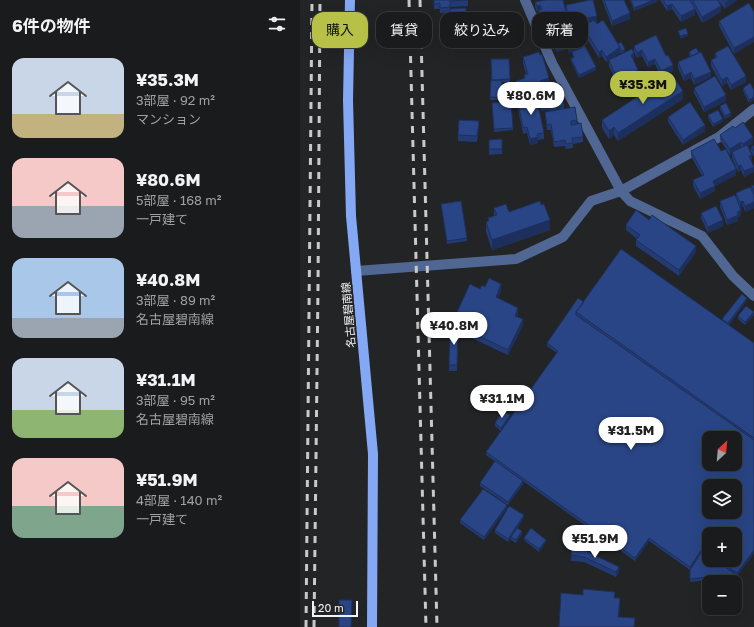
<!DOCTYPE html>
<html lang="ja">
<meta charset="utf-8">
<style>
body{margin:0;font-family:"Golos Text","Noto Sans JP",sans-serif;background:#272829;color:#f1f3f6;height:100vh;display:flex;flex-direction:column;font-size:15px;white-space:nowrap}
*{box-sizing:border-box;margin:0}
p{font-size:13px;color:#9fa1a3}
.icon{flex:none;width:22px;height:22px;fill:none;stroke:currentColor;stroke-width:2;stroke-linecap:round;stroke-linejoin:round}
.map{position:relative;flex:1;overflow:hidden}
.details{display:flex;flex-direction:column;background:#1a1b1c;width:300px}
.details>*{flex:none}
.guide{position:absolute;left:12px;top:12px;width:380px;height:36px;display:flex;gap:8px}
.needle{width:26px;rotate:26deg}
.tools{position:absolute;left:402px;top:431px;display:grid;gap:8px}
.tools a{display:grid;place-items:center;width:40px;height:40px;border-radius:8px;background:#1a1b1c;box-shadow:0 4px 16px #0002,0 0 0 1px #38393b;font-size:20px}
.scale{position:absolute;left:12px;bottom:10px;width:46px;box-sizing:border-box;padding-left:4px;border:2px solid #f3f4f6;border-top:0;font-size:11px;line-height:14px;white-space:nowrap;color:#f3f4f6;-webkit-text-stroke:3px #232426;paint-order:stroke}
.price{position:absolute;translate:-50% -34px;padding:0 9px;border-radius:14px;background:#fff;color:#222;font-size:13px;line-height:26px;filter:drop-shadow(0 1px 2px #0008)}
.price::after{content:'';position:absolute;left:50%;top:24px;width:12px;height:9px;margin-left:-6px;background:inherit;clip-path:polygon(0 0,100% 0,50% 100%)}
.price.on{background:#b7c148;color:#111}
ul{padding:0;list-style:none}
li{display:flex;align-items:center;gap:12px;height:100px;padding:0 12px}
li span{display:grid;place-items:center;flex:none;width:112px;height:80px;border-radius:12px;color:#555}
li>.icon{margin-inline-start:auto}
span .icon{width:48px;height:48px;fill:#fffc;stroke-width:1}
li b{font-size:17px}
h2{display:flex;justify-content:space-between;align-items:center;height:48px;padding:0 12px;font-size:17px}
.pill{padding:0 14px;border-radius:12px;background:#1a1b1c;box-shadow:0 4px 16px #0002,0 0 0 1px #38393b;font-size:14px;line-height:36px}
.pill.on{background:#b7c148;color:#111}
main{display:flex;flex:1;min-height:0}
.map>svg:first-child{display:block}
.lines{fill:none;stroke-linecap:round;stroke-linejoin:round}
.minor{stroke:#506693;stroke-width:10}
.major{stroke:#84a8f4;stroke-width:10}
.rail{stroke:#c8c9cb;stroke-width:3;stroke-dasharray:7 7;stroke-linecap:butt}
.wall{fill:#233b72;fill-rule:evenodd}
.shaded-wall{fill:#1d305d}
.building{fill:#294585;stroke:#1d305d;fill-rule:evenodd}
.labels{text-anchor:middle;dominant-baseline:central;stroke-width:3.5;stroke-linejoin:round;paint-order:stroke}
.street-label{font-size:11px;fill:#f3f4f6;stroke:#232426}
</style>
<main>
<section class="details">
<h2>6件の物件<svg class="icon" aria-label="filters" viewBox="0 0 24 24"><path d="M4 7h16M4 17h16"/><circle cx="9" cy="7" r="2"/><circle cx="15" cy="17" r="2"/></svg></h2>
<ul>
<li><span style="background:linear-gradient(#c9d6e8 70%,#c2b280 0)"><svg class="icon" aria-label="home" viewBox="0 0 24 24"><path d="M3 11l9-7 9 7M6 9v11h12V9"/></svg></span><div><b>¥35.3M</b><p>3部屋 · 92 m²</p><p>マンション</p></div></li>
<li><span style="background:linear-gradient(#f6c9c9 60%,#9aa5b1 0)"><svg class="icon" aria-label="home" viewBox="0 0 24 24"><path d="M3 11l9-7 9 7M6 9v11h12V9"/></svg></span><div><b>¥80.6M</b><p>5部屋 · 168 m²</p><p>一戸建て</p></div></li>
<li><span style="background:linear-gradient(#a9c7e8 75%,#9aa5b1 0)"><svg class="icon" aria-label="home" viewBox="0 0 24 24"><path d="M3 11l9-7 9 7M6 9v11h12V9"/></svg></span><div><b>¥40.8M</b><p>3部屋 · 89 m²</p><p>名古屋碧南線</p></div></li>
<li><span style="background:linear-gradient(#c9d6e8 65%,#8fb573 0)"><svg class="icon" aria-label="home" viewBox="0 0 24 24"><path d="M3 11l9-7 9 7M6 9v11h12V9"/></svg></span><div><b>¥31.1M</b><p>3部屋 · 95 m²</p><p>名古屋碧南線</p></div></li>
<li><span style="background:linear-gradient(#f6c9c9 60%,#7fa58c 0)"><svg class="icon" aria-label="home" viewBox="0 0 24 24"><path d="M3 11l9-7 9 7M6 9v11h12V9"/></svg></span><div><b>¥51.9M</b><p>4部屋 · 140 m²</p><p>一戸建て</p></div></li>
</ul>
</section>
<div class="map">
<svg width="454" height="627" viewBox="0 0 454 627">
<rect width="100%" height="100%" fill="#232426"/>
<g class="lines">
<!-- minor -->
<path class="minor" d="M225,0L252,63L321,191L330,201L402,236L433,276L454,296
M56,271L216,259L263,237L291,201L321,191L419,137L454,109"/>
<!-- major -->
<path class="major" d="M50,0L48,100L51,216L73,454L72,627"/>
<!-- rail -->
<path class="rail" d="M109,0L126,627
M120,0L137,627
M6,627L12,0
M14,627L18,287L20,0"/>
</g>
<!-- wall -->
<path class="wall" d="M134,0H168V6L150,7V9L166,12H172L173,34L150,35V13H140V9H134Z
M302,0H324L330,19L312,26Z
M330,0H357V2L334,11Z
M360,0H390L393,6V3L392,4L390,0H418L421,12L402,23L395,9V15L381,22L372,9L367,11Z
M418,0H437L425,9Z
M235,2L266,11V5L297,22H296L297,24L325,52L322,54L334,59H333L338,76L318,85L309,66V60L322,54L320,52V53L306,62L302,56L299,58L286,37L285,25L287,24L269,28V26V29L246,33L239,16V11L237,12L235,7Z
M454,12L434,54L419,26V21Z
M356,35L373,71L361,77L355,64L348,67L342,56L337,58L334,52V46Z
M253,36L282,47L296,70L279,78L271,61V59L273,57L272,55V52L269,53L268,49L256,52L253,41Z
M389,52L399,53L411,77L394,85L391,78L384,81L378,68V62L390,57L389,54Z
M415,53L446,82L431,90L427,83L422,86L411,66V60L415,58Z
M223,57L249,84L241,87V90L235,92L234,89L218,94L216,87V81L224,79V75L226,74L223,63Z
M191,59H209L210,82H202L201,100H190L191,80Z
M332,84L350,88L383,99L318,141L314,135L309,139L302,128V120L338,96L332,87Z
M248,86L264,106V109L277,120V124L283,137V142L273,144V148L266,149L265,146L254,147L251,130H247L245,117V112L249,111V110L241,111L239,97V91L248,90Z
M394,88L426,101L404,112L394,93Z
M443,88L454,90L449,103L443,91Z
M217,98L244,133V139L238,140V143L230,145L227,133L223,134L217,104Z
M192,106L213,128V130L194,132Z
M420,106L431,116L425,119L420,109Z
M408,115L423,121L413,127L408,118Z
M368,117L405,131L383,145L368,122Z
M179,127L177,142L158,141V135Z
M435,128L453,143L448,146L452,160L451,161L454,172L444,177L441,170L438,172L432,158V154L430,155L426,149L436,175L415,186V191L400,199L393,186V180L402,176L391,156V151H421L426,149L420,140V135Z
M202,139V154L189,155V140Z
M454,141V157L451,152V147L454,145Z
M454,185V208L445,212L443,206L440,207L441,216L438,217V221L427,225L420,207V201L436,198V193L451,190V186Z
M141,204L167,238V241L147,244Z
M194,208L209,212L250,230L192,250L186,232V222H188V218L194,216Z
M401,213L423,226L408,233L401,218Z
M326,225L396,252L379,276L336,246V240L337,239L326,230Z
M185,287L201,290L198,298L218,314L217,317L223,325L208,355L167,336V330L170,324L157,318V312L180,289Z
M447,300L429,325L454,343V553L437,576L435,575V577L390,582V570L349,541L335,561L223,481V484L208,505L180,486V483L197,463L186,455V452L257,353L247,346V343L284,302L422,321V319ZM409,534L435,560H409Z
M454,315L445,325L438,319V316Z
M150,328H158L157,371H149Z
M203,411L201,431L195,426V423Z
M207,508L184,540L160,523V520Z
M224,518L217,528L222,534L216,543L211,540V538L208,542L195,533V530Z
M224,538L246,542L239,552L224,540Z
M272,549L319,572L316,577L284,562L271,561Z"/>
<!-- shaded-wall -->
<path class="shaded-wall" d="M354,0H357V2L334,11V8Z
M429,0H437L425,9V3Z
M372,4V9L367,11V6Z
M240,5V11L237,12V6Z
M421,6V12L402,23V17Z
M395,9V15L381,22V16Z
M330,13V19L312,26V21Z
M297,16V22L269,28V22Z
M388,34V36L380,39V36Z
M454,37V42L434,54V48Z
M268,43V49L256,52V46Z
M282,44V50L269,53V47Z
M320,47V53L306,62V57Z
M325,49V52L322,54V51Z
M302,50V56L299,58V52Z
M342,50V56L337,58V53Z
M334,53V59L331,60V55Z
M355,59V64L348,67V62Z
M373,65V71L361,77V71Z
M296,67V70L279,78V75Z
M338,70V76L318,85V80Z
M391,72V78L384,81V76Z
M411,72V77L394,85V79Z
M446,76V82L431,90V85Z
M427,77V83L422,86V80Z
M249,78V84L241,87V90L235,92V86L240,81Z
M234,83V89L218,94V88Z
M350,87V90L339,97V94Z
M383,91V99L318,141V133Z
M426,95V101L404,112V107Z
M454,97V100L449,103V100Z
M431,113V116L425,119V116Z
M423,119V121L413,127V124Z
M405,125V131L383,145V140Z
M314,127V135L309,139V131Z
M238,137V143L230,145V139Z
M453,137V143L443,150V144Z
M441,142V148L432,152V154L430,155V149Z
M452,155V160L449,162V156Z
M441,165V170L438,172V166Z
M454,167V172L444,177V171Z
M436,169V175L415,186V191L400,199V193L413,181Z
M443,201V206L440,207V202Z
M454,202V208L445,212V206Z
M441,210V216L438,217V221L427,225V220L437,212Z
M250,220V230L192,250V240Z
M423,220V226L408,233V227Z
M396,246V252L379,276V270Z
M201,284V290L196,303V297Z
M447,298V300L428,326V323Z
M218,308V314L215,321V316Z
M454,312V315L445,325V322Z
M223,319V325L208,355V350Z
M210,415V418L201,431V428Z
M223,481V484L208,505V502Z
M207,505V508L184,540V537Z
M224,515V518L211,537V538L208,542V539Z
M222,531V534L216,543V540Z
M349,538V541L335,561V558Z
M246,540V542L239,552V549Z
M402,549V552L390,570V567Z
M454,550V553L437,576V573Z
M319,567V572L316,577V572Z
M320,598V608L318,627V617Z"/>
<!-- building -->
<path class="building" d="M134,0H168L150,1V7L140,8V3L134,4Z
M246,0H263L269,23L246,27L239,10L242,9L240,5L237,6L235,2Z
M290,0H293L297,16L269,22L266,5Z
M304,0H324L330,13L312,21Z
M331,0H354L334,8Z
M363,0H390L395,9L381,16L372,4L367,6Z
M395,0H418L421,6L402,17L393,1Z
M423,0H429L425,3Z
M449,3L454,12V37L434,48L419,21Z
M166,8V12H172L173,29L150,30V9Z
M294,20L297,24L303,20L320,47L306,57L302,50L299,52L286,32L288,30L285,25Z
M386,28L388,34L380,36L378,31Z
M278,29L282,44L269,47L268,43L256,46L253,36Z
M356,35L366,56L368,55L373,65L361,71L355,59L348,62L342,50L337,53L334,46Z
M321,42L325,49L322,51L318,44Z
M285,46L296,67L279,75L271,59L274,57L272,52Z
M428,46L446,76L431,85L427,77L422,80L411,60L417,57L415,53Z
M396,48L399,52L392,56L389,52Z
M332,49L334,53L331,55L338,70L318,80L309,60Z
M239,52L240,55L242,54L249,78L240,81L241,84L235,86L234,83L218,88L216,81L225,78L224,75L228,74L223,57Z
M401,52L411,72L394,79L391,72L384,76L378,62Z
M191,59H209L210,79L192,80Z
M372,74L383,91L318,133L314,127L309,131L302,120Z
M415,76L426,95L404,107L394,88Z
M343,77L350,87L339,94L332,84Z
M191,80L202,81L201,98L190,97Z
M450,83L454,90V97L449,100L443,88Z
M260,84L264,106L250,108L249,104L241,106L239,91L249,90L248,86Z
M236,95L244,133L237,134L238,137L230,139L227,127L223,128L217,98Z
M211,101L213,128L194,129L192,103Z
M390,102L405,125L383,140L368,117Z
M426,103L431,113L425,116L420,106Z
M275,107L277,120L271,121V125L281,123L283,137L272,138L273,143L266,144L265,140L254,142L251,124L247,125L245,112Z
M418,110L423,119L413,124L408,115Z
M159,120L179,121L177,136L158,135Z
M443,122L453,137L443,144L441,142L430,149L420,135L433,126L435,128Z
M202,139V149H189V140Z
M414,139L421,151L426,149L436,169L413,181L415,186L400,193L393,180L404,175L391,151Z
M447,145L452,155L449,156L454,167L444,171L441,165L438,166L432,152Z
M454,145V151L451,147Z
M454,185V191L451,186Z
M450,187L454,195V202L445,206L443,201L440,202L436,193Z
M435,195L441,210L437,212L438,215L427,220L420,201Z
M161,201L167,238L147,241L141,204Z
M240,201L241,205L244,204L250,220L192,240L186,222L189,221L188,218L197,215L194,208L206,204L209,212Z
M416,206L423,220L408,227L401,213Z
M336,210L349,220L352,215L396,246L379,270L336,240L340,235L326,225Z
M321,249L454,343V438L276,312Z
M189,278L201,284L196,297L218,308L215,316L223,319L208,350L167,330L172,320L157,312L170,284L180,289L182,285L185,287Z
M442,294L447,298L428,323L422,319Z
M278,298L284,302L276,312V315L454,440V550L437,573L418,560H435V534H409V553L402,549L390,567L349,538L335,558L186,452L258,351L247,343ZM409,438H435V464H409ZM409,486H435V512H409Z
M446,306L454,312L445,322L438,316Z
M150,328H158L157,365H149Z
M203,411L210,415L201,428L195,423Z
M195,461L223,481L208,502L180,483Z
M183,489L207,505L184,537L160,520Z
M209,506L224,515L208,539L195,530Z
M217,528L222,531L216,540L211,537Z
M231,528L246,540L239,549L224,538Z
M272,549L286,551L319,567L316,572L284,557L271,555Z
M402,551L409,556V560H415L435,574L390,579V570Z
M283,589L315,592L314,598H320L318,617L335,618L334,627H259L261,593L283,595Z
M39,600H52L51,627H39Z"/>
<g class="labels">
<!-- street labels -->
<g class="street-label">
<text transform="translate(48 315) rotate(-95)">名古屋碧南線</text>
</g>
</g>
</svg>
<div class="tools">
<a><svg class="needle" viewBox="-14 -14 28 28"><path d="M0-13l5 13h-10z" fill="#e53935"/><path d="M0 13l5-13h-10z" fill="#9fa1a3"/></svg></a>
<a><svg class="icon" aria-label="layers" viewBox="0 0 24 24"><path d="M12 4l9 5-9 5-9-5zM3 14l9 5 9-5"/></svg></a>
<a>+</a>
<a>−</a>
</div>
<div class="scale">20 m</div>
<b class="price on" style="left:343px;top:105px">¥35.3M</b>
<b class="price" style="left:231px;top:116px">¥80.6M</b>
<b class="price" style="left:154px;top:346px">¥40.8M</b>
<b class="price" style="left:202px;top:419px">¥31.1M</b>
<b class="price" style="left:331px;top:451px">¥31.5M</b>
<b class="price" style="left:295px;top:559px">¥51.9M</b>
<div class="guide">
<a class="pill on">購入</a>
<a class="pill">賃貸</a>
<a class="pill">絞り込み</a>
<a class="pill">新着</a>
</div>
</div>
</main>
